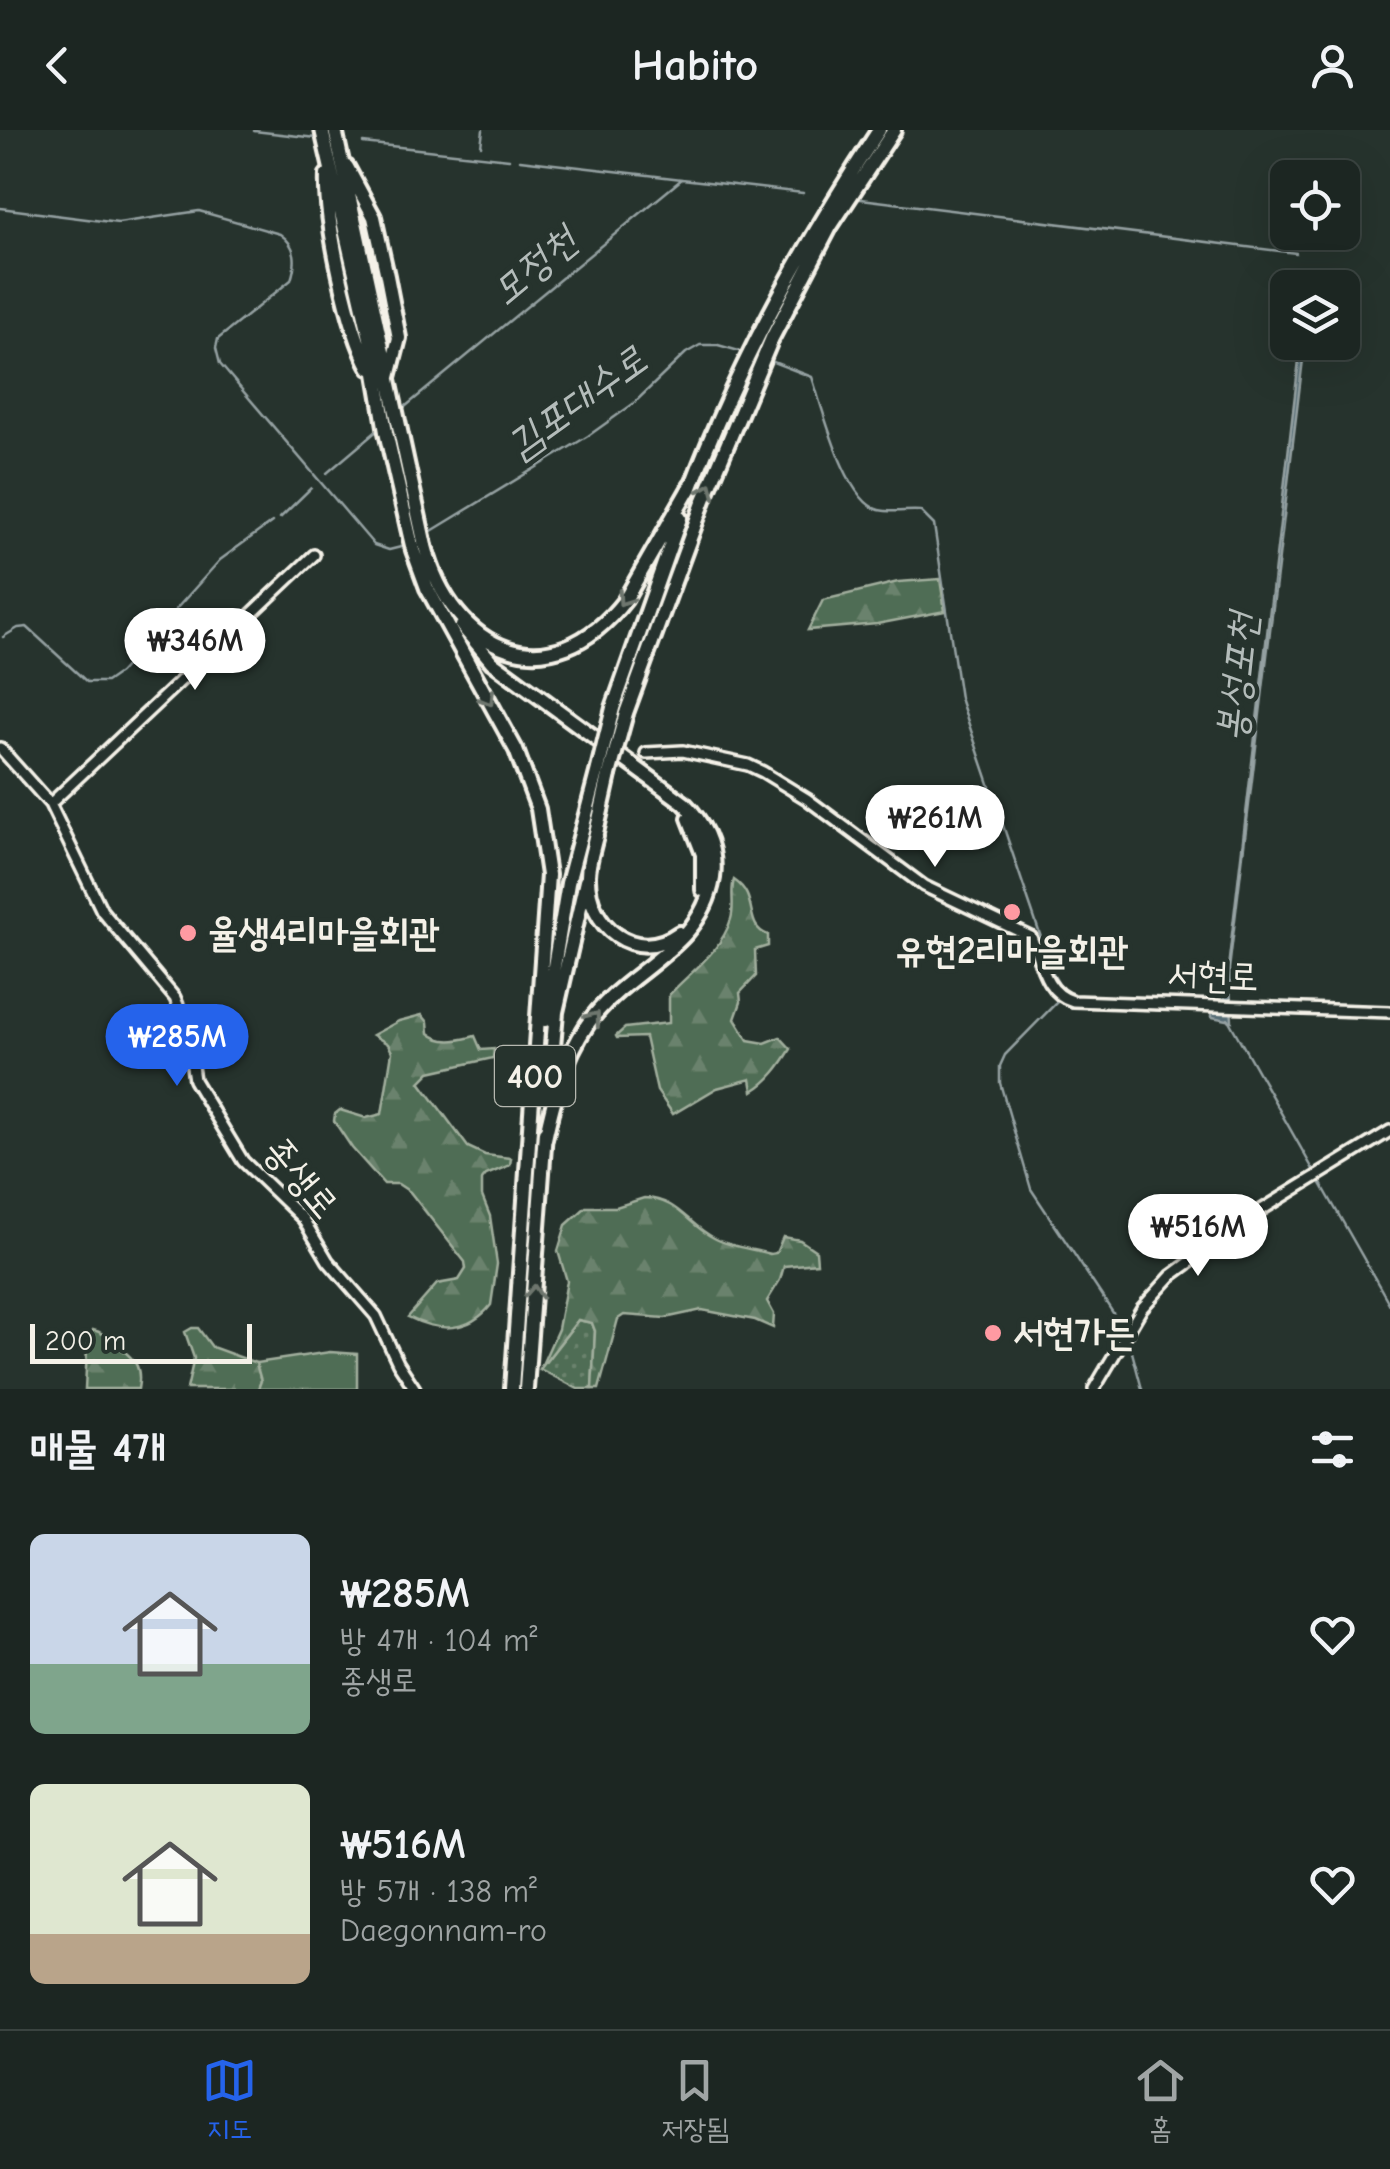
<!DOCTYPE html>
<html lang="ko">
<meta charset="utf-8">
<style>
body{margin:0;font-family:"Comic Neue","Poor Story",sans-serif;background:#252e2a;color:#f1f3f6;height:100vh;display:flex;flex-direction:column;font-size:38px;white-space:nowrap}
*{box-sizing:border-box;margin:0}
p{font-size:32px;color:#a0a5a5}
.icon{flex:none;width:55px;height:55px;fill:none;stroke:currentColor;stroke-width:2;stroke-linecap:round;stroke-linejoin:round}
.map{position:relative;height:1259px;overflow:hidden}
.drawer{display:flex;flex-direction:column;background:#1c2622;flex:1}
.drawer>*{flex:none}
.tools{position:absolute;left:1270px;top:30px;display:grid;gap:20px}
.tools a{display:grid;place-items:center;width:90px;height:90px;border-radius:15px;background:#1c2622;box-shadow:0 10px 40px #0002,0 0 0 2px #3a4340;font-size:50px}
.scale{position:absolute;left:30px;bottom:25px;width:222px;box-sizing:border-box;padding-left:10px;border:5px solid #f4f1e8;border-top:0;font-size:28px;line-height:35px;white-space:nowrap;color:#f4f1e8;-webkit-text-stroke:8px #26332d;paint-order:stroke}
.price{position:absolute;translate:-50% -85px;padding:0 22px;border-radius:35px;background:#fff;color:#222;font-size:32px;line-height:65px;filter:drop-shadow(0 2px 5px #0008)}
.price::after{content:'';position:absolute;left:50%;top:60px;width:30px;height:22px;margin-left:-15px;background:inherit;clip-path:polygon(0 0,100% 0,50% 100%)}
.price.on{background:#2563eb;color:#fff}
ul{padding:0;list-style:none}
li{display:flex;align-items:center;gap:30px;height:250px;padding:0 30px}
li span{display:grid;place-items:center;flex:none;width:280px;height:200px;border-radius:15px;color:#555}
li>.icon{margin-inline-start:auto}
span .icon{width:120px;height:120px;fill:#fffc;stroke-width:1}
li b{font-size:42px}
h2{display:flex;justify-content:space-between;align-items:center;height:120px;padding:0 30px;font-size:42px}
header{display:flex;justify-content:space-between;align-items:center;height:130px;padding:0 30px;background:#1c2622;font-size:45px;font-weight:600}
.menu{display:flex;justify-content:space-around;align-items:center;height:140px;border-top:2px solid #3a4340;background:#1c2622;font-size:28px;color:#a0a5a5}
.menu a{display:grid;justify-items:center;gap:5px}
.menu .on{color:#2563eb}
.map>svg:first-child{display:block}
.grass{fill:url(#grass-dots);stroke:#a2af9e;stroke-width:2.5}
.forest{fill:url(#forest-firs);stroke:#a2af9e;stroke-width:2.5}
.park{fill:#506d55;stroke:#a2af9e;stroke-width:2.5}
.water{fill:url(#water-ripples);stroke:#95a1a2;stroke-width:2.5}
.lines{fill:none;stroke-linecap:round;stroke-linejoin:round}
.stream{stroke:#95a1a2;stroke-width:2.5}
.minor-casing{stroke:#f4f1e8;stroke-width:16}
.highway-casing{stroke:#f4f1e8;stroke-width:20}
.minor{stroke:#26332d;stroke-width:9}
.highway{stroke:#26332d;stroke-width:12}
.highway-bridge-casing{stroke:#f4f1e8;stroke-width:20;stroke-linecap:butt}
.highway-bridge{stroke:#26332d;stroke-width:12}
.oneway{stroke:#6e766e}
.poi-dot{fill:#ff9aa2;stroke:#26332d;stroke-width:4}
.labels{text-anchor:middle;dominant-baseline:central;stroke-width:9;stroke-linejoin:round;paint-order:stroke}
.shield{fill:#26332d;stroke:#b6b8b0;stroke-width:2.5}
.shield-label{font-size:35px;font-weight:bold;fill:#f4f1e8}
.poi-label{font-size:38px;font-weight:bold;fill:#f4f1e8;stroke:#26332d;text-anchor:start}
.street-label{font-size:38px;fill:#f4f1e8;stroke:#26332d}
.water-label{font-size:40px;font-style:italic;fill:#b4bcba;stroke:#26332d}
</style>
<header><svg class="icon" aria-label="back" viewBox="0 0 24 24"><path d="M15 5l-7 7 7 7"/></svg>Habito<svg class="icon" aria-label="person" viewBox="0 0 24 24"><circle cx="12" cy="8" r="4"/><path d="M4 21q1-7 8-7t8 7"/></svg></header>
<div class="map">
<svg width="1390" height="1259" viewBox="0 0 1390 1259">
<defs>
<pattern id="grass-dots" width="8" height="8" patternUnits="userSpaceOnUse" patternTransform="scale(2.5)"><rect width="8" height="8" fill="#506d55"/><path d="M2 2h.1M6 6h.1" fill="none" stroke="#6a826d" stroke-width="1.8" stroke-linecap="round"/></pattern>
<pattern id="forest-firs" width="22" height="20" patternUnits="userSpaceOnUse" patternTransform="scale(2.5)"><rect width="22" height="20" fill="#506d55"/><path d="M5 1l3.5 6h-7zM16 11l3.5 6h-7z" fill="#6a826d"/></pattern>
<pattern id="water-ripples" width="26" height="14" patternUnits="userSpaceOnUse" patternTransform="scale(2.5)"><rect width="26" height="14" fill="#556c74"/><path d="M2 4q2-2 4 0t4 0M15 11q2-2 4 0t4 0" fill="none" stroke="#6e8188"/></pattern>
</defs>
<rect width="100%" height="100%" fill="#26332d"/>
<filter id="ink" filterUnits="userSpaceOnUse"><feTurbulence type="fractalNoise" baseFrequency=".01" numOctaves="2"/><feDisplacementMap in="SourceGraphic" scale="20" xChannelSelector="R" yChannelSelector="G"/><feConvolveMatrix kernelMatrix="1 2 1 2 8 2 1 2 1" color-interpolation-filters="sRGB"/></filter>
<g filter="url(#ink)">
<!-- grass -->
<path class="grass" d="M578,1190L592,1193L595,1201L592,1259H578L540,1239Z"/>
<!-- forest -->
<path class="forest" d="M940,449L945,481L877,494L808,500L823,470L898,452Z
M734,750C760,767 743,796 768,805V816L755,820L756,846L740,863L741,872L735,889L748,910L765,913L780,907L791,919C781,935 770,951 753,961L751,949L717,958L673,984L657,961L645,907L617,908L616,906L625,898L669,893V865C691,841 721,822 731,789C735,776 730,761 734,750Z
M422,885L428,892L429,903C443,915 459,910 475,906L481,920L494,919L493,928L430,942L420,952L468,1017L485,1025L511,1028L510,1035L486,1045L482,1050V1066L490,1086L497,1134L491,1175C469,1203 438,1202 408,1187L437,1154L459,1150L466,1139L465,1132L410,1062L398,1054H384L352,1018L334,991L335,984L340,980L366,988L382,984L392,922L388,914L373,905L399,891Z
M644,1068C678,1069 687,1094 714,1108C730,1117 753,1119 770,1124L776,1123L783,1107L800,1110L816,1121L817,1133L784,1136L780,1150L767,1171L774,1184L773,1198L755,1190L702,1180L665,1188L624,1185L618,1189L599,1259H592L595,1201L592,1193L578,1190L540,1239L558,1199L567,1151L558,1121L566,1095L586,1077H616Z
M192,1198H198L212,1217L256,1233L261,1251L258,1259H187L194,1228L185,1202Z
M93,1200C106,1203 110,1211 120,1218C136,1230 142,1238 138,1259H85L87,1219Z"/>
<!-- park -->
<path class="park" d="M330,1222L357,1224V1259H258L261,1251L256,1233Z"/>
<!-- water -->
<path class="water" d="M1301,213H1305L1229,839L1232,891L1212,887V883L1223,881Z"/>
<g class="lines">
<!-- stream -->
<path class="stream" d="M254,1L316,8
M363,13L509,29
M481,16L483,0
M520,30L682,49
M853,68L1296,123
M0,78L118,93L199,81L280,104C297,116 297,131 291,150L218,209L216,218L220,234L374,415L389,420L405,416
M768,230L812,247C823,279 845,371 879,380C891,383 908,380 920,381L934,395L960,568L1054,846L1064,863
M400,281L682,49L803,63
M327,343L379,299
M280,388L311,358
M430,402L588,306L633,274L686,223L700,215H718L746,223
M3,507L18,498L27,497L87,552H106L119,543L220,430L272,392
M1078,865L1136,869
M1057,872L1005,925L1000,936V953L1031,1059L1123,1198
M1228,889L1315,1043
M1319,1050L1390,1175
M1129,1211L1142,1259"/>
<!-- minor casing -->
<g class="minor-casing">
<path id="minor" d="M0,618L50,674L102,781L175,868L186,895L194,950L243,1031L303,1089L328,1131L376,1186L398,1233L415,1259
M646,623L683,621L748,635L763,642L807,669L924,756L1031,807C1041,832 1045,863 1073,871L1390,882
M50,674L314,425
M1094,1259L1142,1178L1171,1146L1263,1079L1390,1001"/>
</g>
<!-- highway casing -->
<g class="highway-casing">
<path id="highway" d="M322,0L370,208L386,302L413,420L427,458L516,620L538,679L548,745L533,958
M335,0L425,416C452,522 551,566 625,470L691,355
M347,37L374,87L387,146L399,208L389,247
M327,45C325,90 348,199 370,238
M690,360C737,235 805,112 879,0
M462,496L492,532L684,673C705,694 717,718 713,748C701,821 625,839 587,895C563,931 554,968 545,1009
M613,578L680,388
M626,583L704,370L772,208L830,97L894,0
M689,688L703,724V760
M596,706C593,719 588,733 588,746C587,796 635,835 679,803
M594,712L609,645
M545,890L568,753L598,639
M549,962L556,882L586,751
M512,1259L533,954
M526,1259L545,1002"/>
</g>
<!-- minor -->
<use href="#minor" class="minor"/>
<!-- highway -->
<use href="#highway" class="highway"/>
<!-- highway-bridge casing -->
<g class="highway-bridge-casing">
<path id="highway-bridge" d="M598,639L613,578
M609,645L626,583"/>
</g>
<!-- highway-bridge -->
<use href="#highway-bridge" class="highway-bridge"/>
</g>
<!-- one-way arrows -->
<defs><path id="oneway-chevron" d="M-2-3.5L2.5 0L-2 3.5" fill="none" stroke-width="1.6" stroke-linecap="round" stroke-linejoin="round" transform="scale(2.5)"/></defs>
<g class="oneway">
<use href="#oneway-chevron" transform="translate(708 360) rotate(-67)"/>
<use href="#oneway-chevron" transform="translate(624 469) rotate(125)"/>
<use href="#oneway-chevron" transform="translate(488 569) rotate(59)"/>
<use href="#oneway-chevron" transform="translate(594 888) rotate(-52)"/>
<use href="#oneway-chevron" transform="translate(534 1162) rotate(-86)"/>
</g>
</g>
<!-- markers -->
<g class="poi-dot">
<circle cx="1012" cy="782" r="10"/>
<circle cx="188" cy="803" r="10"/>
<circle cx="993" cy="1203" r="10"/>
</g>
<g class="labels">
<!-- shield labels -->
<rect class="shield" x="495" y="916" width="80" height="60" rx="8"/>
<g class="shield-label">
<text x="535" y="946">400</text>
</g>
<!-- poi labels -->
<g class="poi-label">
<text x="208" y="803">율생4리마을회관</text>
<text x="1012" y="821" text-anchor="middle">유현2리마을회관</text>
<text x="1013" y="1203">서현가든</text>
</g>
<!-- street labels -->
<g class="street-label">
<text transform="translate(1213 846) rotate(2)">서현로</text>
<text transform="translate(301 1048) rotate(50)">종생로</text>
</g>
<!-- water labels -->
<g class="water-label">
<text transform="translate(534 136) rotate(-40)">모정천</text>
<text transform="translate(577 272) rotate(-36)">김포대수로</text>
<text transform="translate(1237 547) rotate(-84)">봉성포천</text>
</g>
</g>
</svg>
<div class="tools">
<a><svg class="icon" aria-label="locate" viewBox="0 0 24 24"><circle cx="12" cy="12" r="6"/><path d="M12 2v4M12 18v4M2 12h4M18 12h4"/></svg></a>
<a><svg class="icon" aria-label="layers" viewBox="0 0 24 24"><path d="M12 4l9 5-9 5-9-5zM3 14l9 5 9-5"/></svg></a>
</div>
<div class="scale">200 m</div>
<b class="price" style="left:195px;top:563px">₩346M</b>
<b class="price" style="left:935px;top:740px">₩261M</b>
<b class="price on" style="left:177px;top:959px">₩285M</b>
<b class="price" style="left:1198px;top:1149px">₩516M</b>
</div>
<section class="drawer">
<h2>매물 4개<svg class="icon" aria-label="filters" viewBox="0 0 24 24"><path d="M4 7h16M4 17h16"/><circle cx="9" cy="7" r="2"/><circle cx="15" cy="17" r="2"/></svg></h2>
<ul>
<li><span style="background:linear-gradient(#c9d6e8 65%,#7fa58c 0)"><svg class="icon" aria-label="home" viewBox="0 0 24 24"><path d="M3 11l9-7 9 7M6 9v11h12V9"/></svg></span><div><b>₩285M</b><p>방 4개 · 104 m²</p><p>종생로</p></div><svg class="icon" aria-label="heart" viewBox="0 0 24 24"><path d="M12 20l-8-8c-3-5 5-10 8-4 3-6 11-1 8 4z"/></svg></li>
<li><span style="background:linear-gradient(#dfe7d0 75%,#b9a48a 0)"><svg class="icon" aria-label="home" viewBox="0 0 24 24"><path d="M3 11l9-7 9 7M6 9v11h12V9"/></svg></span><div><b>₩516M</b><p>방 5개 · 138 m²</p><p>Daegonnam-ro</p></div><svg class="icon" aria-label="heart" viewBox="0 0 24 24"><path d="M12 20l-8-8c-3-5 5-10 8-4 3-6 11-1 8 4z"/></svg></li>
</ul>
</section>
<nav class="menu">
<a class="on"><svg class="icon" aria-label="map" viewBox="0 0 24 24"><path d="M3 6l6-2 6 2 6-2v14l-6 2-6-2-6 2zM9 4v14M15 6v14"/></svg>지도</a>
<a><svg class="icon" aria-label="saved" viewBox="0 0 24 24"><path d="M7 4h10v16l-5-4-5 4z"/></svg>저장됨</a>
<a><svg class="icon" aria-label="home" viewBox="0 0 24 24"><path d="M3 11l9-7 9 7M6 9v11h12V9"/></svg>홈</a>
</nav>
